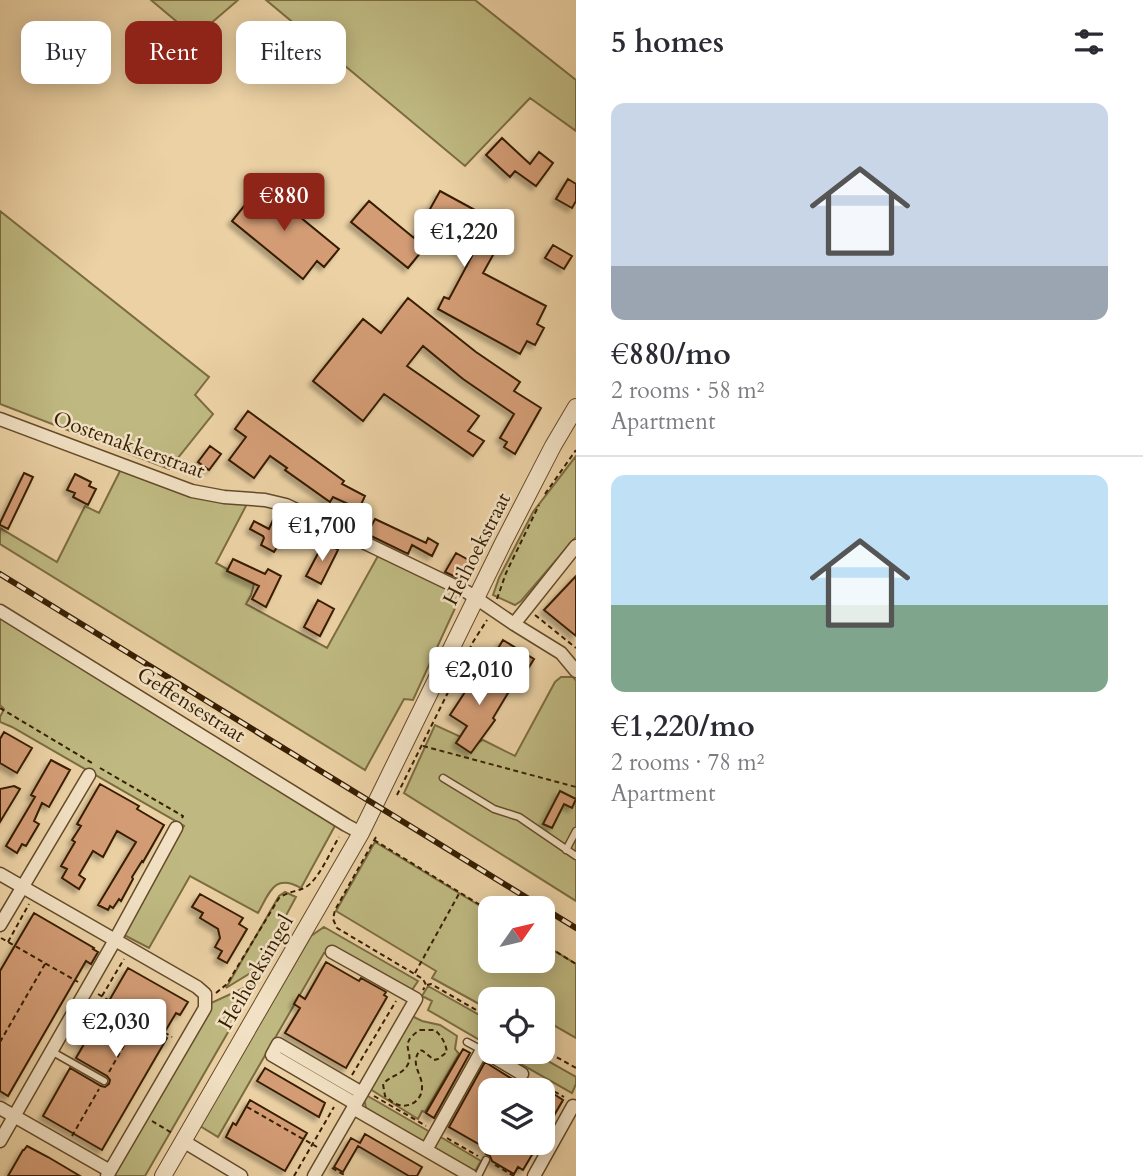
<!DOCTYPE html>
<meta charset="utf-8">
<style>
body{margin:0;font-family:Cardo,serif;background:#f2f2f3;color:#2b2b33;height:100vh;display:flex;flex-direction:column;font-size:26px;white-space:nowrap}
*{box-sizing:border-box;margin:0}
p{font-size:23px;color:#7c7c81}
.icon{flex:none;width:38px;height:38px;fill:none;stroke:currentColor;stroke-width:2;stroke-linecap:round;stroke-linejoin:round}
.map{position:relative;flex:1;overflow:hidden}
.side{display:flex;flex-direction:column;background:#fff;width:567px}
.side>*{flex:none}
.hud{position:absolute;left:21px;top:21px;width:450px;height:63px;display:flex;gap:14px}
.needle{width:46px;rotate:56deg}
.controls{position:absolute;left:478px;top:896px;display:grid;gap:14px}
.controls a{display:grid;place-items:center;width:77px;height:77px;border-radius:14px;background:#fff;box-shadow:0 4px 18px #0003;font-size:35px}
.price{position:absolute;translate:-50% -60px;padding:0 16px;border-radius:7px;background:#fff;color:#222;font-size:23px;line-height:46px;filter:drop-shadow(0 2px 4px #0008)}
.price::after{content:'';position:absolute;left:50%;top:42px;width:21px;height:16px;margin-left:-10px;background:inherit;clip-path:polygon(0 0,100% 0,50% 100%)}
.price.selected{background:#8f2418;color:#fff}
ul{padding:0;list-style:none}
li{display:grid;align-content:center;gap:14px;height:371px;padding:0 35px}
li+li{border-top:2px solid #e1e1e2}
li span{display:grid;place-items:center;height:217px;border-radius:14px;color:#555}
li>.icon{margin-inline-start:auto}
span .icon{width:126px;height:126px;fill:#fffc;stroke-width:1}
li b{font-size:30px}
h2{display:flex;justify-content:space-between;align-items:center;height:84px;padding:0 35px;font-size:30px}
.tag{padding:0 24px;border-radius:14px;background:#fff;box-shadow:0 4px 18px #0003;font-size:24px;line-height:63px}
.tag.selected{background:#8f2418;color:#fff}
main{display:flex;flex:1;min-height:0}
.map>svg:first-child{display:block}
.green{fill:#bfb981;stroke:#7b6c40;stroke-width:2}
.building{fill:#d39c75;stroke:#371e00;stroke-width:2;filter:url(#shadow)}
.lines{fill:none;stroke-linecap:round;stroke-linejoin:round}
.service-casing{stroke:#644b29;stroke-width:9}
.minor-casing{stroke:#644b29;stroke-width:15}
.tertiary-casing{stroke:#644b29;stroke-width:18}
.path{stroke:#371e00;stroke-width:2;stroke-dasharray:5 3.5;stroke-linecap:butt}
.service{stroke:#f2e1c4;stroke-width:6}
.minor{stroke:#f2e1c4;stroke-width:12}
.tertiary{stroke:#f2e1c4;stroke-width:16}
.rail-casing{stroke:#371e00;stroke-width:6}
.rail{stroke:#f2e1c4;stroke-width:3.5;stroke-dasharray:10;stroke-linecap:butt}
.labels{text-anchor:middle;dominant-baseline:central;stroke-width:5;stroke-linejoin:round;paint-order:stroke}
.street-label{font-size:21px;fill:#371e00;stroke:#f2e1c4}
</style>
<main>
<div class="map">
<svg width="576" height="1176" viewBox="0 0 576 1176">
<defs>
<filter id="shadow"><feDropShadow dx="-4" dy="4" stdDeviation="2" flood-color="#0004"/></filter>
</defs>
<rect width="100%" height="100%" fill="#ebd1a4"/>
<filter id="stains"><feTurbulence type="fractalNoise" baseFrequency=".00286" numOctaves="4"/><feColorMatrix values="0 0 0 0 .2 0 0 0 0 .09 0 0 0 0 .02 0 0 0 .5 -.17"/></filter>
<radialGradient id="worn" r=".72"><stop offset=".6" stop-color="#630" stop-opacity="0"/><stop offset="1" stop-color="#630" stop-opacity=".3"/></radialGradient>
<!-- green -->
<path class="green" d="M151,0H238L195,37Z
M266,0H475L576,80V131L530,98L465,166Z
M0,211L209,377L195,395L213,414L169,469L0,404Z
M576,456V537L521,601L515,605L493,595L499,578L533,512Z
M121,469L248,502L216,563L254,584L251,595L246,604L327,648L379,554L462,593L413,700L404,699L365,770L0,544V528L57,562L85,506L99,513Z
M0,614L337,822L301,888C274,873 270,892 258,913L190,876L149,948L124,935L184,826L12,727L0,722V717L4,709L0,705Z
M561,677H573L576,681V901L404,793L435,725L476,744L483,740L515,756L555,682Z
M375,842L490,912V961H542L543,944L576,964V1038L543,1019L542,999H490V1010L432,978L436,971L336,911Z
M285,892L296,897L257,969L226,988L279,896Z
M324,927L418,981L412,990L324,953L218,1137L200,1126L311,936Z
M257,982L145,1176H111L211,1003Z
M428,986L490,1021V1046L428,1010L432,1001L422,996Z
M412,1016L422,1021L440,1025L457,1036L455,1049L459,1054L425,1112L422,1111L418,1119L370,1089Z
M500,1052H532L576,1077V1084L572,1093Z
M366,1095L430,1132L423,1143L366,1108L364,1099Z
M439,1136L481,1161L474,1173L432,1147Z"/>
<!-- building -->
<path class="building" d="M502,138L530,164L539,152L553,163L536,186L515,171L510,177L486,155Z
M568,179L576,184V201L572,208L556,199Z
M261,185L339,249L324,267L317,261L303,279L232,221Z
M440,191L508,228L483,273L546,306L537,324L544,328L535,345L527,341L520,354L438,309L444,297L449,299L472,256L434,236L408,268L351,222L369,201L414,238Z
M553,245L572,256L564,269L545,258Z
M408,298L476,352L520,382L514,391L541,408L515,454L504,447L507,442L500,438L514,414L463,379L423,346L407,366L479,416L468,431L484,441L473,456L384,394L363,421L313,381L363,319L381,333Z
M248,411L344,481L342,484L365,496L359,509L333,497L330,502L285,470L287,468L270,456L254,478L229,460L246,437L235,429Z
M210,446L221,454L209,470L198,462Z
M24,473L33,477L8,529L0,525V523Z
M75,474L91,482L89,486L96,489L88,505L73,497L75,493L67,490Z
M375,519L426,543L428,538L438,544L432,556L412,545L408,554L367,534Z
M273,520L287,528L283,536L286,537L282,546L279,544L274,552L261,545L264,538L263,536L250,529L254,521L269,529Z
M324,542L338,550L321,584L306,576Z
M456,553L472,562L462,580L445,572Z
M233,559L265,574L268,569L281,576L266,607L252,599L259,586L227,571Z
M576,576V636L544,610Z
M318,600L334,609L320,636L304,627Z
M503,640L534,659L524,675L494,655Z
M478,667L511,688L493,718L495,720L471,753L456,743L467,726L450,715L469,686L467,684Z
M4,732L32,748L17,773L0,763V739Z
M51,760L70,770L49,807L42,803L34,821L39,824L26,846L22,844L17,853L6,846L35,797L31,795Z
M100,784L139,806L137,809L164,825L143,862L142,861L132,877L133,879L121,901L119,899L113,908L110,906L108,910L98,905L136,842L117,831L103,857L93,851L79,875L85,879L79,889L62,878L67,869L61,866L75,842L72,840L81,826L77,824Z
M14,786L20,789L0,822V789Z
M560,791L576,799L572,808L564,804L552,828L543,824Z
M200,894L243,918L239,924L247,929L227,963L218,958L222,951L215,947L220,938L218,929L200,918L203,913L192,907Z
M34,913L94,948L93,949L98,952L91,964L86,961L8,1096L0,1091V971Z
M326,962L359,981L361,978L386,992L384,995L387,997L346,1068L285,1033L300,1008L294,1004L299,995L305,999Z
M128,968L188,1002L180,1015L176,1013L163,1035L167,1038L102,1150L43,1116L70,1068L101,1086L105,1087L109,1084L110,1080L107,1076L76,1058Z
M463,1049L470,1053L434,1118L426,1113Z
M485,1062L517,1082L523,1083L536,1090H490V1143H539L523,1170L518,1167L514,1174L492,1161L490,1156L486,1154L489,1150L449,1127Z
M265,1068L325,1103L319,1117L257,1081Z
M546,1089L563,1100L542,1136V1095Z
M250,1100L307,1133L285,1171L226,1137L233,1123L236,1125Z
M365,1134L422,1167L417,1176H409L358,1146L343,1172L334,1167L351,1138L360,1143Z
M27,1146L48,1157L80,1176H8L23,1150H24Z"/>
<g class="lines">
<!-- service casing -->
<g class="service-casing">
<path id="service" d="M443,778L494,809L519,817L576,856
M566,850L576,831
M467,1042L482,1050
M51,1051L104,1081
M478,1176L486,1160"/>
</g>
<!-- minor casing -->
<g class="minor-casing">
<path id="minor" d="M0,419L192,491L224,497L265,500L286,505L467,592L514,624L561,653L576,671
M0,611L346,825L361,833
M514,624L576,546
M0,874L197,987L205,994V1008L107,1176
M0,925L89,775
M356,1104L272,1055L278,1044L362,1093
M0,1108L110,1171
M353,1108L471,1176
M0,1141L115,940L176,828
M183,1141L241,1176
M426,1150L482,1050L522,1074
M314,1176L416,999L332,952
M534,1176L573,1106"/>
</g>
<!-- tertiary casing -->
<g class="tertiary-casing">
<path id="tertiary" d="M163,1176L361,833L503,543L553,446L576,407"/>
</g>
<!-- path -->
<path class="path" d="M545,494L576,450
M497,599L506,573L539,505
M535,615L576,648
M0,708L92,763
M423,746L576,787
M100,768L183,816L182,818
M397,795L473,642L487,620
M376,837L335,910L333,919L337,928L423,979L426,985L423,990
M374,840L490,911
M1,938L78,982
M8,942L29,904
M542,943L576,964
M415,973L460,892
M427,985L431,984L490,1018
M216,993L227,984L279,898C287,892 295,892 304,888C318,882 331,850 339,837
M98,994L172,1037
M102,996L124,959
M420,1030H435C442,1037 445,1042 447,1052L438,1059L434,1060L423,1051L420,1050C409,1065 423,1074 422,1088C422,1100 410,1108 399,1105C393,1104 389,1099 385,1096L383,1084C390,1076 401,1075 407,1066C416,1052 396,1045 420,1030Z
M0,1042L45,964
M542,1049L576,1068
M109,1072L139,1019
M352,1075L396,1001
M532,1079L564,1097
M374,1096L426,1126
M483,1102L490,1106
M247,1107L317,1147
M152,1121L172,1133
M72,1136L99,1089
M447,1138L478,1156
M487,1151L491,1143
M495,1165L514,1176
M332,1168L346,1176
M294,1176L334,1107"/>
<!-- service -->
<use href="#service" class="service"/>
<!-- minor -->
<use href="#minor" class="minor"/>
<!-- tertiary -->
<use href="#tertiary" class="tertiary"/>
<!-- rail casing -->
<g class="rail-casing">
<path id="rail" d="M0,574L576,928"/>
</g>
<!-- rail -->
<use href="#rail" class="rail"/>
</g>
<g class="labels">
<!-- street labels -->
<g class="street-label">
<text transform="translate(129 445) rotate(20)">Oostenakkerstraat</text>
<text transform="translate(477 549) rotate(-63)">Heihoekstraat</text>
<text transform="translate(191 705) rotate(32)">Geffensestraat</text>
<text transform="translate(256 972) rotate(-60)">Heihoeksingel</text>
</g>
</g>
<rect width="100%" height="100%" filter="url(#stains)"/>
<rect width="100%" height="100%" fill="url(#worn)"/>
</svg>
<div class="controls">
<a><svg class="needle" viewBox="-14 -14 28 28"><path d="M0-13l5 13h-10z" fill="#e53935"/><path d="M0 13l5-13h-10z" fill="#7c7c81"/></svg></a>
<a><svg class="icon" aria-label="locate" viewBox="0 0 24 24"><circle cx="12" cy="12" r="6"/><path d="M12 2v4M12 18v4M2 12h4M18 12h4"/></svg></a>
<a><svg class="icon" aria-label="layers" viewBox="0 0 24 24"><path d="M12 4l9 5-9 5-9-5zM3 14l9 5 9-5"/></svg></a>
</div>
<b class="price selected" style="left:284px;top:233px">€880</b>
<b class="price" style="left:464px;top:269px">€1,220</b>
<b class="price" style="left:322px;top:563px">€1,700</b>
<b class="price" style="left:479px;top:707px">€2,010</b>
<b class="price" style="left:116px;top:1059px">€2,030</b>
<div class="hud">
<a class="tag">Buy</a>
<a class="tag selected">Rent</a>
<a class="tag">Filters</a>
</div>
</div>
<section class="side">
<h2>5 homes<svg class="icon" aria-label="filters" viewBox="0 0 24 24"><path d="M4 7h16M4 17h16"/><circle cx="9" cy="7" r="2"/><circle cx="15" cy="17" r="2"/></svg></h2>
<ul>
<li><span style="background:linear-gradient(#c9d6e8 75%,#9aa5b1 0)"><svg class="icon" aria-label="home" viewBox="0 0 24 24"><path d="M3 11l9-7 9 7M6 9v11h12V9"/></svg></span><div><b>€880/mo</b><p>2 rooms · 58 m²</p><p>Apartment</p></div></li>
<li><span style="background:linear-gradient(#bfe0f5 60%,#7fa58c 0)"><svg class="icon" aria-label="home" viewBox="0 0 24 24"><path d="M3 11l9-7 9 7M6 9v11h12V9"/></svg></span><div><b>€1,220/mo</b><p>2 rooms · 78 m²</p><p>Apartment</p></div></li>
</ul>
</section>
</main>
